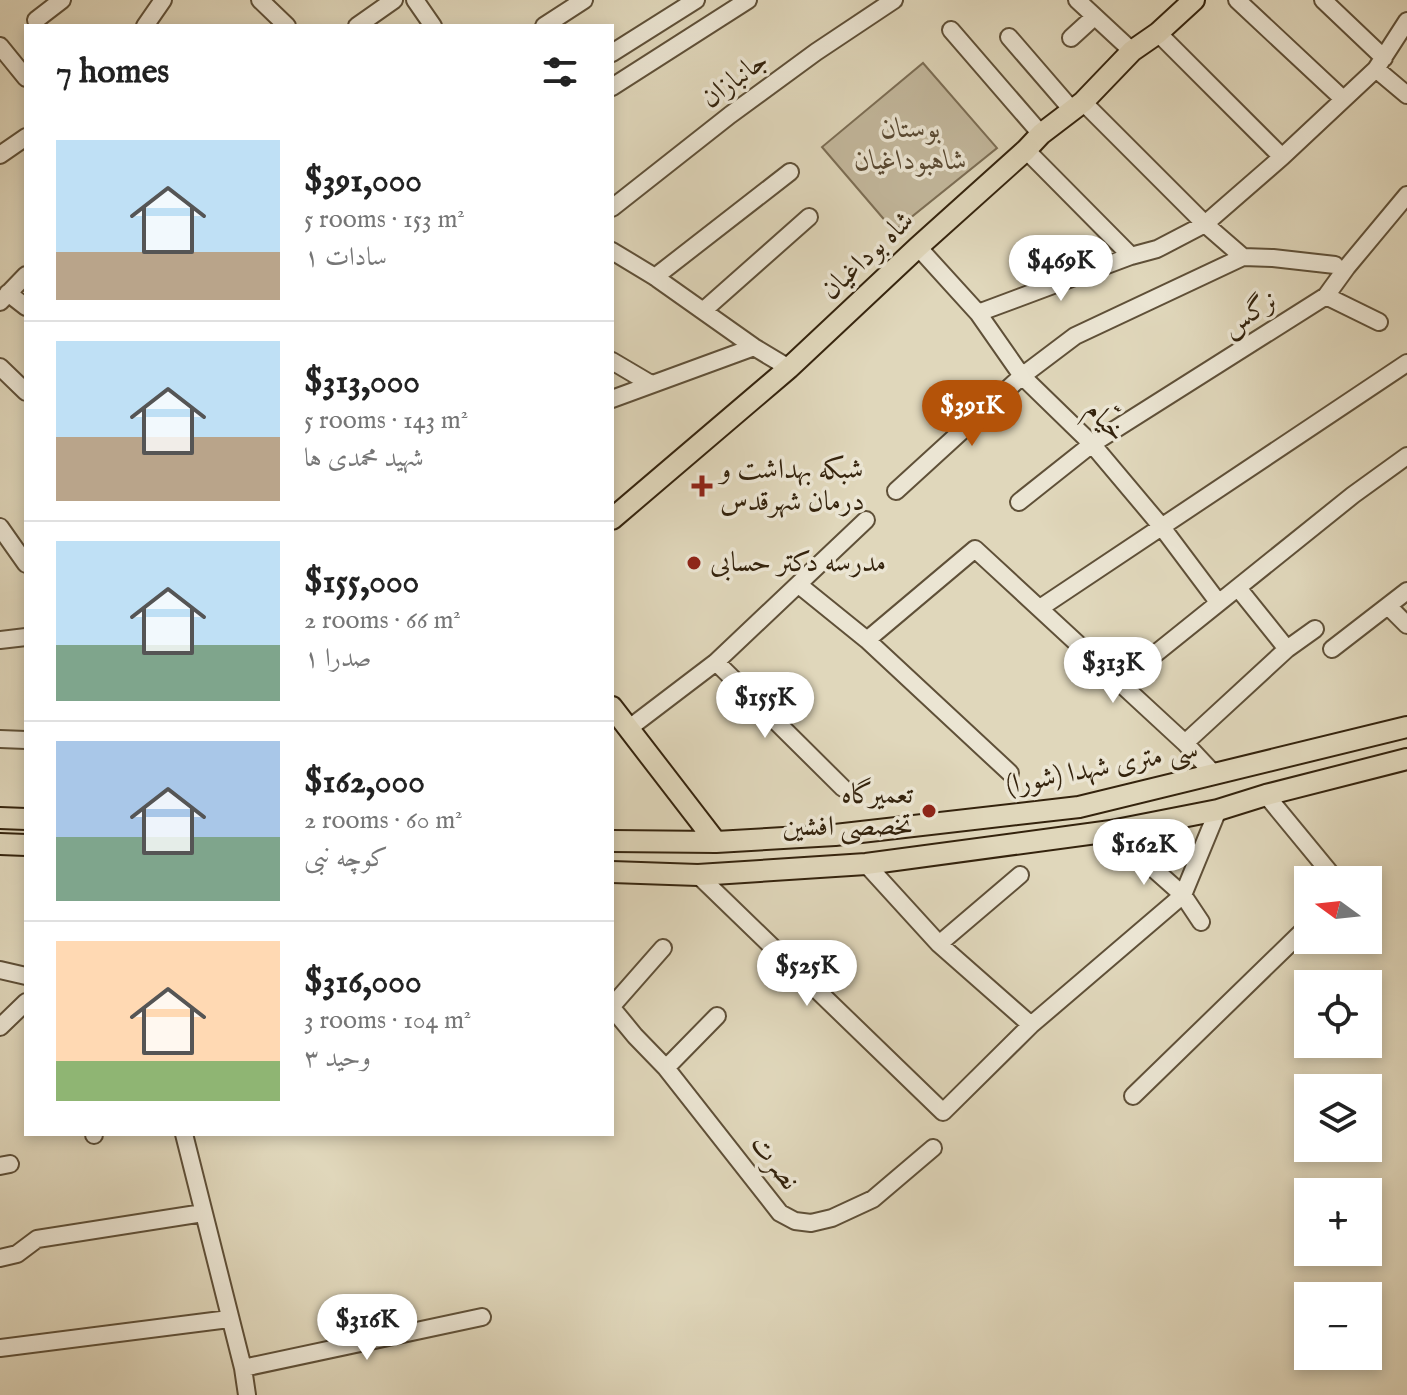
<!DOCTYPE html>
<meta charset="utf-8">
<style>
body{margin:0;font-family:"IM FELL English",Amiri,serif;background:#f2f2f2;color:#222;height:100vh;display:flex;flex-direction:column;font-size:30px;white-space:nowrap}
*{box-sizing:border-box;margin:0}
p{font-size:26px;color:#767676}
.icon{flex:none;width:44px;height:44px;fill:none;stroke:currentColor;stroke-width:2;stroke-linecap:round;stroke-linejoin:round}
.map{position:relative;flex:1;overflow:hidden}
.side{position:absolute;left:24px;top:24px;width:590px;height:1112px;display:flex;flex-direction:column;background:#fff;border-radius:0px;box-shadow:0 4px 12px #0003}
.side>*{flex:none}
.needle{width:52px;rotate:285deg}
.tools{position:absolute;left:1294px;top:866px;display:grid;gap:16px}
.tools a{display:grid;place-items:center;width:88px;height:88px;border-radius:0px;background:#fff;box-shadow:0 4px 12px #0003;font-size:40px}
.price{position:absolute;translate:-50% -68px;padding:0 18px;border-radius:28px;background:#fff;color:#222;font-size:26px;line-height:52px;filter:drop-shadow(0 2px 4px #0008)}
.price::after{content:'';position:absolute;left:50%;top:48px;width:24px;height:18px;margin-left:-12px;background:inherit;clip-path:polygon(0 0,100% 0,50% 100%)}
.price.active{background:#b45309;color:#fff}
ul{padding:0;list-style:none}
li{display:flex;align-items:center;gap:24px;height:200px;padding:0 32px}
li+li{border-top:2px solid #e0e0e0}
li span{display:grid;place-items:center;flex:none;width:224px;height:160px;border-radius:0px;color:#555}
li>.icon{margin-inline-start:auto}
span .icon{width:96px;height:96px;fill:#fffc;stroke-width:1}
li b{font-size:34px}
h2{display:flex;justify-content:space-between;align-items:center;height:96px;padding:0 32px;font-size:34px}
.map>svg:first-child{display:block}
.green{fill:#c3b89d;stroke:#7c6e55;stroke-width:2}
.lines{fill:none;stroke-linecap:round;stroke-linejoin:round}
.minor-casing{stroke:#5f5038;stroke-width:20}
.major-casing{stroke:#34230d;stroke-width:24}
.minor{stroke:#ebe5d3;stroke-width:16}
.major{stroke:#e0d7bb;stroke-width:20}
.poi-dot{fill:#8f2418;stroke:#ebe5d3;stroke-width:3}
.labels{text-anchor:middle;dominant-baseline:central;stroke-width:7;stroke-linejoin:round;paint-order:stroke}
.street-label{font-size:28px;fill:#34230d;stroke:#ebe5d3}
.park-label{font-size:28px;font-style:italic;fill:#584831;stroke:#ebe5d3}
.poi-label{font-size:28px;fill:#34230d;stroke:#ebe5d3;text-anchor:start}
</style>
<div class="map">
<svg width="1407" height="1395" viewBox="0 0 1407 1395">
<rect width="100%" height="100%" fill="#e0d7bb"/>
<filter id="stains"><feTurbulence type="fractalNoise" baseFrequency=".0025" numOctaves="4"/><feColorMatrix values="0 0 0 0 .2 0 0 0 0 .09 0 0 0 0 .02 0 0 0 .5 -.17"/></filter>
<radialGradient id="worn" r=".72"><stop offset=".6" stop-color="#630" stop-opacity="0"/><stop offset="1" stop-color="#630" stop-opacity=".3"/></radialGradient>
<!-- green -->
<path class="green" d="M923,63L997,148L894,231L822,147Z"/>
<g class="lines">
<!-- minor casing -->
<g class="minor-casing">
<path id="minor" d="M260,0L287,26
M415,0L433,26
M1077,0L1132,51
M1237,0L1343,99
M1323,0L1384,58
M36,20L62,0
M145,26L163,0
M357,26L394,0
M544,26L584,0
M951,30L1041,134
M1158,33L1282,157
M1009,37L1073,111
M1071,38L1094,17
M0,46L26,78
M612,53L696,0
M1376,69L1407,95
M612,87L748,0
M1083,102L1205,224L1243,257
M1026,150L1131,256
M0,155L26,137
M612,208L730,115L816,52L894,0
M918,247L978,313L1022,376L1092,444L1161,526L1218,602
M612,251L655,277L754,347L789,368
M655,277L790,172
M8,293L26,307
M1326,296L1379,322
M0,302L26,275
M704,310L809,217
M978,313L1131,256L1157,249L1205,224L1282,157L1376,69L1407,21
M612,361L651,384
M0,367L26,392
M612,399L754,347
M896,491L1022,376L1075,336L1243,257L1273,258L1335,265
M1019,502L1092,444L1326,296L1347,267L1407,195
M0,527L26,564
M799,585L867,640L1010,773
M1238,588L1287,649
M1388,606L1407,625
M1040,608L1407,363
M0,640L26,637
M867,640L975,549L1185,743L1214,774
M1332,649L1407,591
M716,662L843,788
M1119,683L1353,495L1407,456
M628,729L716,662L866,520
M0,739L26,740
M1185,743L1287,649L1315,629
M1266,795L1336,880
M1111,831L1183,895L1201,922
M866,864L939,944L1031,1025
M698,875L943,1112L1031,1025L1183,895L1218,810
M939,944L1020,875
M0,970L26,976
M612,1006L663,948
M612,1008L635,1036L666,1068L780,1213L795,1221L811,1223L832,1218L873,1199L933,1148
M0,1027L26,1002
M666,1068L717,1016
M1133,1096L1308,926
M94,1134V1135
M184,1134L243,1368L247,1395
M0,1166L10,1164
M0,1258L17,1254L37,1239L203,1213
M0,1348L229,1319
M243,1368L482,1317"/>
</g>
<!-- major casing -->
<g class="major-casing">
<path id="major" d="M612,519L789,368L918,247L1026,150L1041,134L1083,102L1132,51L1158,33L1194,0
M612,707L716,842
M0,818L26,819
M612,841L716,842L835,835L1079,807L1407,727
M0,844L26,845
M612,872L698,875L866,864L1111,831L1218,810L1266,795L1407,759"/>
</g>
<!-- minor -->
<use href="#minor" class="minor"/>
<!-- major -->
<use href="#major" class="major"/>
</g>
<!-- markers -->
<g class="poi-dot">
<path d="M698 474h8v8h8v8h-8v8h-8v-8h-8v-8h8z"/>
<circle cx="694" cy="563" r="8"/>
<circle cx="929" cy="811" r="8"/>
</g>
<g class="labels">
<!-- street labels -->
<g class="street-label">
<text transform="translate(735 80) rotate(-37)">جانبازان</text>
<text transform="translate(868 256) rotate(-43)">شاه بوداغیان</text>
<text transform="translate(1250 314) rotate(-32)">نرگس</text>
<text transform="translate(1105 422) rotate(46)">خیّام</text>
<text transform="translate(1102 768) rotate(-11)">سی متری شهدا (شورا)</text>
<text transform="translate(774 1163) rotate(52)">نصرت</text>
</g>
<!-- park labels -->
<g class="park-label">
<text x="911" y="129">بوستان<tspan x="911" dy="32">شاهبوداغیان</tspan></text>
</g>
<!-- poi labels -->
<g class="poi-label">
<text x="720" y="470">شبکه بهداشت و<tspan x="720" dy="32">درمان شهرقدس</tspan></text>
<text x="710" y="563">مدرسه دکتر حسابی</text>
<text x="913" y="795" text-anchor="end">تعمیرگاه<tspan x="913" dy="32">تخصصی افشین</tspan></text>
</g>
</g>
<rect width="100%" height="100%" filter="url(#stains)"/>
<rect width="100%" height="100%" fill="url(#worn)"/>
</svg>
<div class="tools">
<a><svg class="needle" viewBox="-14 -14 28 28"><path d="M0-13l5 13h-10z" fill="#e53935"/><path d="M0 13l5-13h-10z" fill="#767676"/></svg></a>
<a><svg class="icon" aria-label="locate" viewBox="0 0 24 24"><circle cx="12" cy="12" r="6"/><path d="M12 2v4M12 18v4M2 12h4M18 12h4"/></svg></a>
<a><svg class="icon" aria-label="layers" viewBox="0 0 24 24"><path d="M12 4l9 5-9 5-9-5zM3 14l9 5 9-5"/></svg></a>
<a>+</a>
<a>−</a>
</div>
<b class="price" style="left:1061px;top:303px">$469K</b>
<b class="price active" style="left:972px;top:448px">$391K</b>
<b class="price" style="left:1113px;top:705px">$313K</b>
<b class="price" style="left:765px;top:740px">$155K</b>
<b class="price" style="left:1144px;top:887px">$162K</b>
<b class="price" style="left:807px;top:1008px">$525K</b>
<b class="price" style="left:367px;top:1362px">$316K</b>
<section class="side">
<h2>7 homes<svg class="icon" aria-label="filters" viewBox="0 0 24 24"><path d="M4 7h16M4 17h16"/><circle cx="9" cy="7" r="2"/><circle cx="15" cy="17" r="2"/></svg></h2>
<ul>
<li><span style="background:linear-gradient(#bfe0f5 70%,#b9a48a 0)"><svg class="icon" aria-label="home" viewBox="0 0 24 24"><path d="M3 11l9-7 9 7M6 9v11h12V9"/></svg></span><div><b>$391,000</b><p>5 rooms · 153 m²</p><p>سادات ۱</p></div></li>
<li><span style="background:linear-gradient(#bfe0f5 60%,#b9a48a 0)"><svg class="icon" aria-label="home" viewBox="0 0 24 24"><path d="M3 11l9-7 9 7M6 9v11h12V9"/></svg></span><div><b>$313,000</b><p>5 rooms · 143 m²</p><p>شهید محمدی ها</p></div></li>
<li><span style="background:linear-gradient(#bfe0f5 65%,#7fa58c 0)"><svg class="icon" aria-label="home" viewBox="0 0 24 24"><path d="M3 11l9-7 9 7M6 9v11h12V9"/></svg></span><div><b>$155,000</b><p>2 rooms · 66 m²</p><p>صدرا ۱</p></div></li>
<li><span style="background:linear-gradient(#a9c7e8 60%,#7fa58c 0)"><svg class="icon" aria-label="home" viewBox="0 0 24 24"><path d="M3 11l9-7 9 7M6 9v11h12V9"/></svg></span><div><b>$162,000</b><p>2 rooms · 60 m²</p><p>کوچه نبی</p></div></li>
<li><span style="background:linear-gradient(#ffd9b3 75%,#8fb573 0)"><svg class="icon" aria-label="home" viewBox="0 0 24 24"><path d="M3 11l9-7 9 7M6 9v11h12V9"/></svg></span><div><b>$316,000</b><p>3 rooms · 104 m²</p><p>وحید ۳</p></div></li>
</ul>
</section>
</div>
